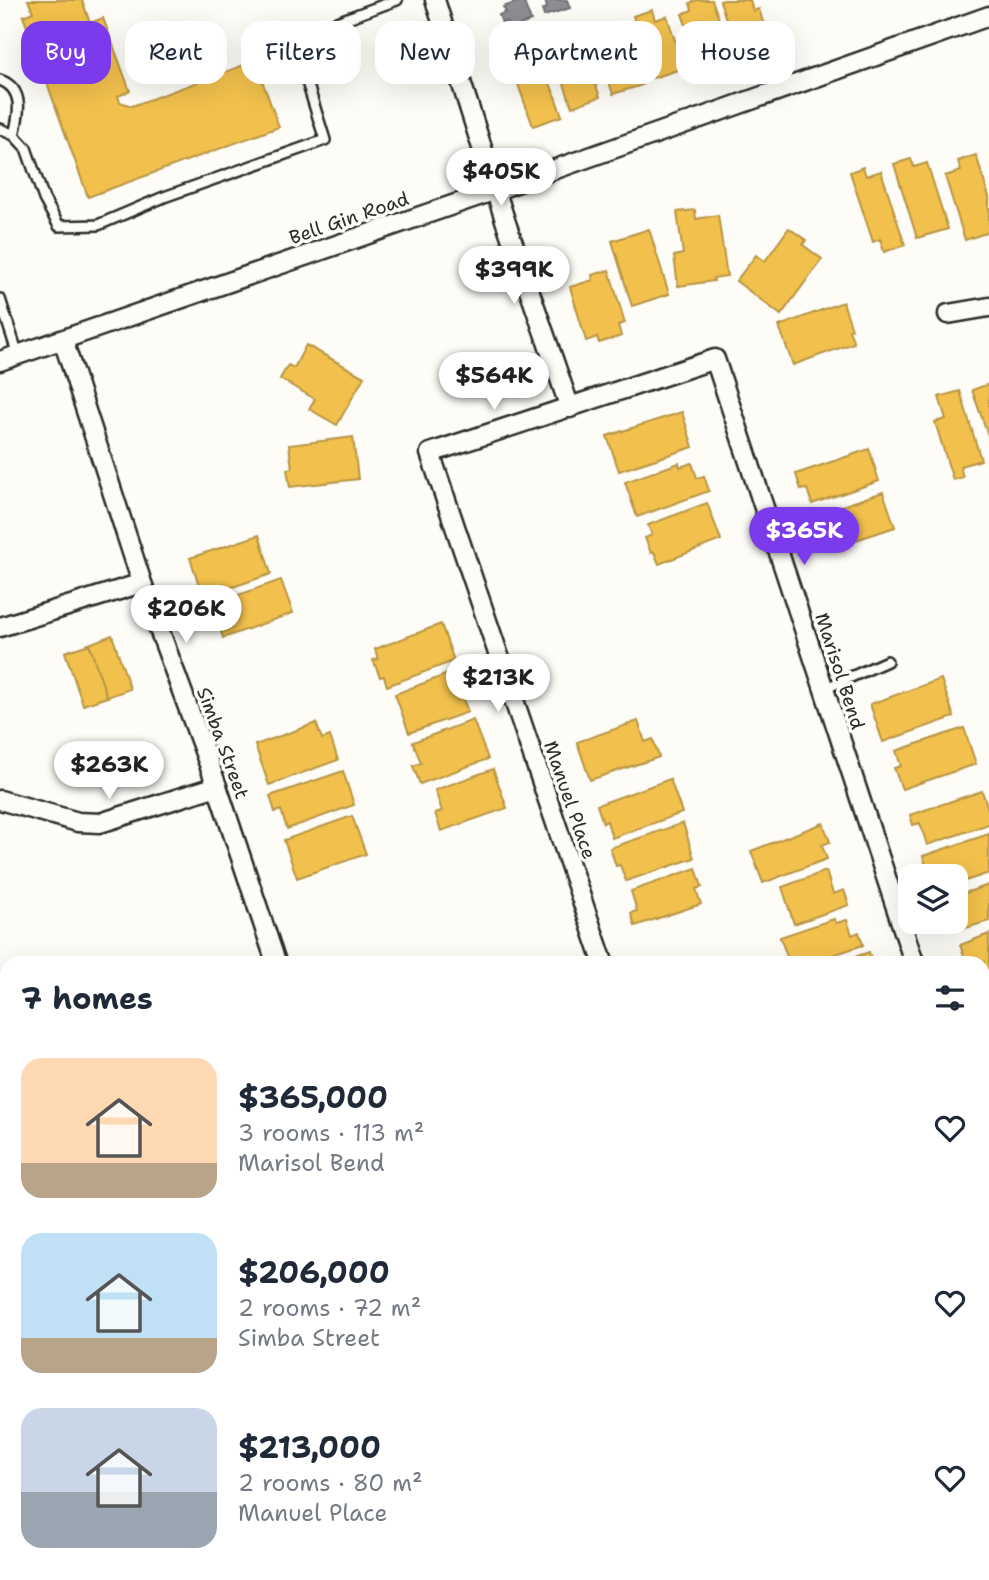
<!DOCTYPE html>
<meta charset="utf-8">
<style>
body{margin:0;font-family:"Shantell Sans",sans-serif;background:#f2f2f3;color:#1f2937;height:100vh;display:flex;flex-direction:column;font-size:26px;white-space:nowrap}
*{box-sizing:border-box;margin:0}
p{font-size:23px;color:#747a83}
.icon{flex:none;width:38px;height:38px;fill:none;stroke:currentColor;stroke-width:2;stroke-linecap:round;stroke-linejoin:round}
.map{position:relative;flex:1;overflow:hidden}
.panel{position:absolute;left:0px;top:956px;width:990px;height:625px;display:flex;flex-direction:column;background:#fff;border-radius:21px 21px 0 0;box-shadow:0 7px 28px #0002}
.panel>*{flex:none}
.guide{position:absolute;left:21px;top:21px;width:948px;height:63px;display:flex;gap:14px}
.buttons{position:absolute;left:898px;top:864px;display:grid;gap:14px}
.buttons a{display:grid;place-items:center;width:70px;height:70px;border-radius:14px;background:#fff;box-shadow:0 7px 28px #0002;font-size:35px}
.price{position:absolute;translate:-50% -60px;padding:0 16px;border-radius:24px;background:#fff;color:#222;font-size:23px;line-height:46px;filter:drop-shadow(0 2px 4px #0008)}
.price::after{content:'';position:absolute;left:50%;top:42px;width:21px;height:16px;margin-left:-10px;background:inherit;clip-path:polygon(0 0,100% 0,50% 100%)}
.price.selected{background:#7c3aed;color:#fff}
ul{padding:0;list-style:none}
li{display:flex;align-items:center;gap:21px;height:175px;padding:0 21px}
li span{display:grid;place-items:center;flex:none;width:196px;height:140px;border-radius:21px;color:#555}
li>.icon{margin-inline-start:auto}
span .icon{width:84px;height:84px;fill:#fffc;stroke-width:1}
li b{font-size:30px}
h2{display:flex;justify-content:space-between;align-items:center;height:84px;padding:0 21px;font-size:30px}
.chip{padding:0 24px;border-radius:21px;background:#fff;box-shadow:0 7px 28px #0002;font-size:24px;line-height:63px}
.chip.selected{background:#7c3aed;color:#fff}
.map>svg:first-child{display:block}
.homes{fill:#f2c14e;stroke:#b69444;stroke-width:2}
.industry{fill:#8d8d92;stroke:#707073;stroke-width:2}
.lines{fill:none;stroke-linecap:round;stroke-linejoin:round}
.service-casing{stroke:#2b2b2b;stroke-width:14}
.minor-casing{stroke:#2b2b2b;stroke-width:23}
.service{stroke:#fdfcf7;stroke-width:9}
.minor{stroke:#fdfcf7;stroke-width:18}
.labels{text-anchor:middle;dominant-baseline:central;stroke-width:7;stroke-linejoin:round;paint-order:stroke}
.street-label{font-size:19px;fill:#2b2b2b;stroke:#fdfcf7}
</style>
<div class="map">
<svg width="989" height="1580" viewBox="0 0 989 1580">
<rect width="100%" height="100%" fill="#fdfcf7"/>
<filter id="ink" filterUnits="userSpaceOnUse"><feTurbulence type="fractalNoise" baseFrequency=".0143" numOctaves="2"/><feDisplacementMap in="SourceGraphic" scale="14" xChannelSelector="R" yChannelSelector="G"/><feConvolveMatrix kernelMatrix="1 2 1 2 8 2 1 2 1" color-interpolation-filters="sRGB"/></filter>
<g filter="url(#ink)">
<!-- homes -->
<path class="homes" d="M28,0H82L90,23L103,18L130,91L118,96L120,102L132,106L255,61L279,127L88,197L23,16L33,12Z
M697,0H712L731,53L700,64L682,14L692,10L690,3Z
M724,0H750L753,11L759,9L770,45L743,53L740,42L734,44L720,1Z
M652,10L655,20L667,16L684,68L653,78L633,16Z
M612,27L617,40L626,37L642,85L613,94L593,33Z
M579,37L600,97L572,107L555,58L564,54L561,46Z
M541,58L562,116L533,126L515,76L527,72L524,63Z
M976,155L989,197V232L965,240L945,176L961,171L958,161Z
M911,159L914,167L927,163L948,229L917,238L894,164Z
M863,167L866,176L881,171L905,245L884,252L880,239L873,242L850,172Z
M695,210L696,219L718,215L727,276L713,278L714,281L678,286L674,256L683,254L677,212Z
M789,228L806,240L803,245L822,259L781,315L736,281L756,255L765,261Z
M649,229L669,294L632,306L612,241Z
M609,270L625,323L618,325L621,336L599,343L597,337L586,341L570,287L593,280L592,275Z
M843,302L852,329L849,330L854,343L793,365L779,326Z
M306,345L364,377L337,425L309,409L315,399L280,379L288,365L294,368Z
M989,384V438L972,390Z
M960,391L981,460L960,466L963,477L953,480L935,422L946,419L939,397Z
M682,412L693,447L619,471L607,436Z
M353,437L358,479L290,487L287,469L292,468L289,445Z
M869,449L879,481L812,504L807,489L801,490L796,474Z
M679,463L680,467L692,463L697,478L704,476L709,491L637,517L625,482Z
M883,492L895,527L826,550L821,533L816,535L809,517Z
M707,503L721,540L659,564L654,552L651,553L645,538L652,535L648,525Z
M259,535L271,574L203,597L190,558Z
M281,580L293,613L223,638L218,622L213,624L207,606Z
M441,624L454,661L387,686L384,676L380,677L373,660L378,659L375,649Z
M112,635L130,689L107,697L89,644Z
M89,644L107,697L83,705L65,652Z
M453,672L468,712L409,733L395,694Z
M941,679L954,717L883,742L870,704Z
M473,720L488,759L420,784L413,766L421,763L413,742Z
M638,721L645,742L653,739L659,757L590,780L577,742Z
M316,723L322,739L330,736L338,760L269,785L255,745Z
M964,728L976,764L902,789L894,768L901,766L896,751Z
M493,769L507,808L441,831L435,813L442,811L435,790Z
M343,771L354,805L287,829L281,810L275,812L270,796Z
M670,779L682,813L612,838L607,821L603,823L597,805Z
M982,791L989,812V824L927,845L920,823L913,825L910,815Z
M352,816L366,854L297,878L284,840Z
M683,823L694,858L626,881L620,865L616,866L610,848Z
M823,823L830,842L822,845L827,859L763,883L751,851Z
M989,834V873L956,884V877H937L936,873L929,875L923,856Z
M696,868L702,887L696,889L701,904L635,926L631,913L637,911L631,891Z
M826,871L833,894L844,890L849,905L794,924L782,887Z
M989,885V921L956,931L954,922H956V896Z
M834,919L836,923L847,920L852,935L859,932L863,945L812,962H789L780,937Z
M989,934V969L984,971V962H962L966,961L960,945Z
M869,952L872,962H840Z
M989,981V1018L984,1020V983Z
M7,1092V1120L0,1118Z
M0,1139L7,1142V1191L5,1198L0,1196Z"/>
<!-- industry -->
<path class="industry" d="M523,0L531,21L510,29L507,22L502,23L499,15L506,12L503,7Z
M545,0H567L570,8L544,16L542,10L547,8Z"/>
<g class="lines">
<!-- service casing -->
<g class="service-casing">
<path id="service" d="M0,80C25,89 19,115 14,135
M0,129L14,135L26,148L44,199L59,226L98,225L164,197L325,140L298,53L309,32L397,0
M0,299L18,355
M824,689L887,661"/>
</g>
<!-- minor casing -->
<g class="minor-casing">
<path id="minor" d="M435,0L505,220L570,408
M948,314L989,307
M63,340L142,583L217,786L276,962
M0,361L496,190L989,16
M0,627L142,583
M0,800L78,822L100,823L217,786
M603,962L430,453L715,359L914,962
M0,1018L7,1020
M984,1169L989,1185
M0,1242L7,1244
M984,1399L989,1397
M786,1573L788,1580
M137,1580L138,1573"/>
</g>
<!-- service -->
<use href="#service" class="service"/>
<!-- minor -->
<use href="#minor" class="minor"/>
</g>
</g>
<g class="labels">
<!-- street labels -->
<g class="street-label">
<text transform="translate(349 218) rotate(-19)">Bell Gin Road</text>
<text transform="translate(840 671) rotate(72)">Marisol Bend</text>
<text transform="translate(223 743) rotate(70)">Simba Street</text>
<text transform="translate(570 800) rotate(71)">Manuel Place</text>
</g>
</g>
</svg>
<div class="buttons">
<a><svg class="icon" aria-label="layers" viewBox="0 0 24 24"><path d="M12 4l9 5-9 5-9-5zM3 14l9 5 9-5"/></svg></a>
</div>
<b class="price" style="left:501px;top:208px">$405K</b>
<b class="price" style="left:514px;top:306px">$399K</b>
<b class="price" style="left:494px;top:412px">$564K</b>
<b class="price selected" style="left:804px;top:567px">$365K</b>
<b class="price" style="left:186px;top:645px">$206K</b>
<b class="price" style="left:498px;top:714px">$213K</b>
<b class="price" style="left:109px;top:801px">$263K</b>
<div class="guide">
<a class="chip selected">Buy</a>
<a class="chip">Rent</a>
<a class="chip">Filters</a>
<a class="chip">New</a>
<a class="chip">Apartment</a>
<a class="chip">House</a>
</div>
<section class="panel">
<h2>7 homes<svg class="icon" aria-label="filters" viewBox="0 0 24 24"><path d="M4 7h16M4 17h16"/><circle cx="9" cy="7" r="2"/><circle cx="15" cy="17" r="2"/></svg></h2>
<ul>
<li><span style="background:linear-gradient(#ffd9b3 75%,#b9a48a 0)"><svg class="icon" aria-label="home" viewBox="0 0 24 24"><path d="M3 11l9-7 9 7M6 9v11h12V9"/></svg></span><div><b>$365,000</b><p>3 rooms · 113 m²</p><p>Marisol Bend</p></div><svg class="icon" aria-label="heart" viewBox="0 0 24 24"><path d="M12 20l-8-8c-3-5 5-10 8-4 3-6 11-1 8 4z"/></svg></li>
<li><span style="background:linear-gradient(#bfe0f5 75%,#b9a48a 0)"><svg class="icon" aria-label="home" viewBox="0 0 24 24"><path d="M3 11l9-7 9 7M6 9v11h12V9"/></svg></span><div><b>$206,000</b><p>2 rooms · 72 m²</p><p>Simba Street</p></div><svg class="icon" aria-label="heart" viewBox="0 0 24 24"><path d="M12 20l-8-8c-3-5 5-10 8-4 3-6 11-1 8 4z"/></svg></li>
<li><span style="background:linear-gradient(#c9d6e8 60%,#9aa5b1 0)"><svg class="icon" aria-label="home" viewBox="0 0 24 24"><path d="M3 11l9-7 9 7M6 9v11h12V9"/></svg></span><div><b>$213,000</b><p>2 rooms · 80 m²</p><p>Manuel Place</p></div><svg class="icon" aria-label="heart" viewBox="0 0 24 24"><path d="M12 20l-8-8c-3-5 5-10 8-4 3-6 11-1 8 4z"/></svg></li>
</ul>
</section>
</div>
